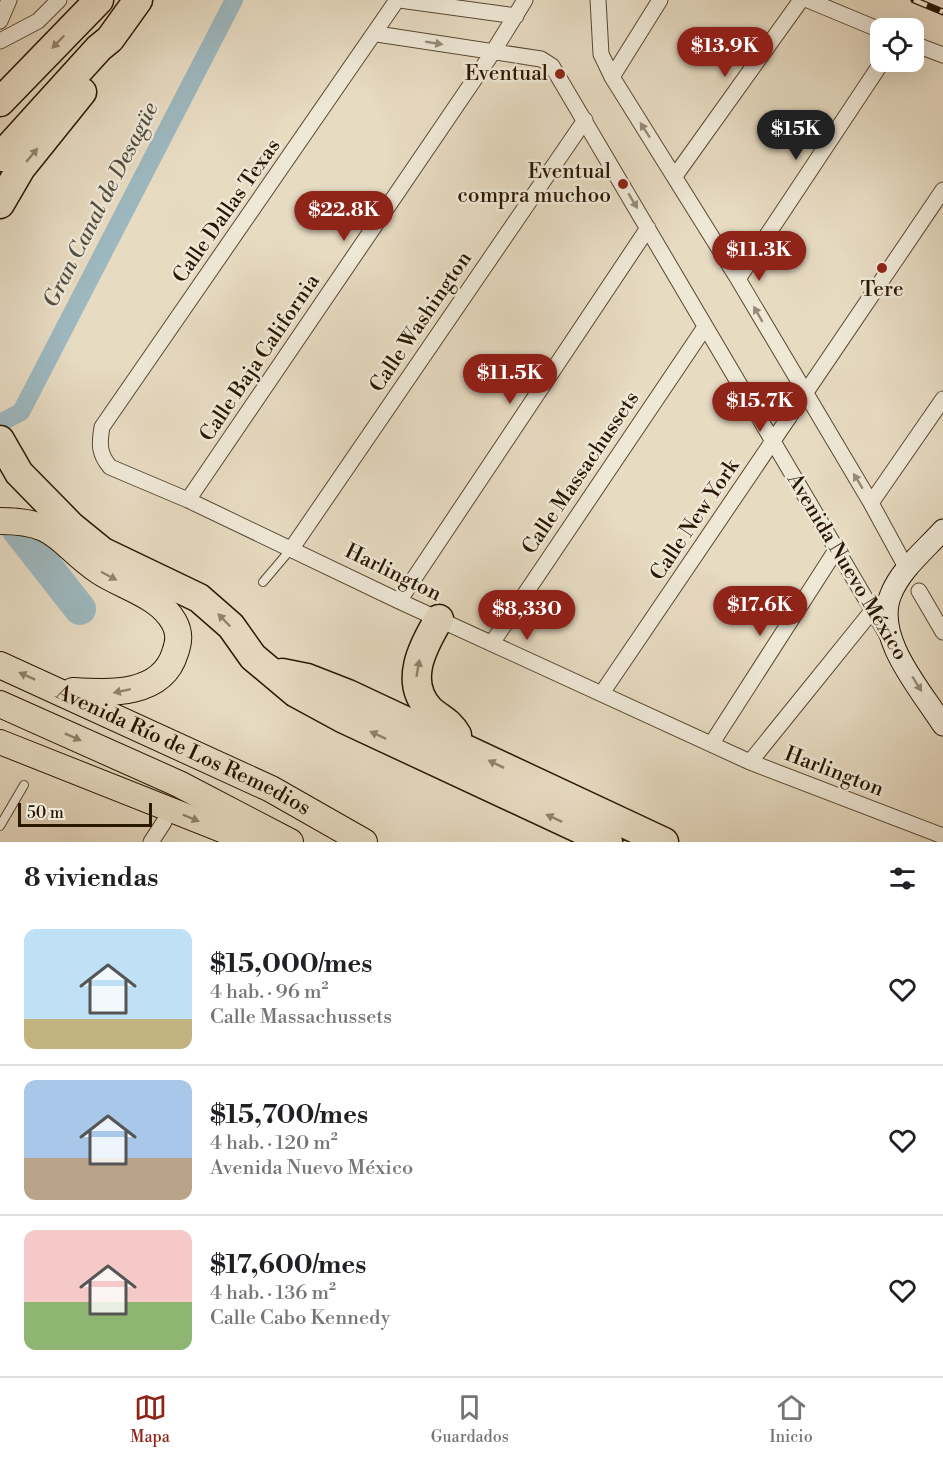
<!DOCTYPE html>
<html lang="es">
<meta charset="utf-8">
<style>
body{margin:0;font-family:"Libre Bodoni",serif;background:#f6f6f6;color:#202124;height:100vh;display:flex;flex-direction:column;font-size:22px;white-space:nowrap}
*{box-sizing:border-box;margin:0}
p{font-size:20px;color:#757577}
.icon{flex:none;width:33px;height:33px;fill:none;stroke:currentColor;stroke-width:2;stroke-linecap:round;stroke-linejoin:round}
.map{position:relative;height:842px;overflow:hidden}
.panel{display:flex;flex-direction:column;background:#fff;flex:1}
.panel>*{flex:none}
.buttons{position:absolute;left:870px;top:18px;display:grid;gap:12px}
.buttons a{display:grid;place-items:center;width:54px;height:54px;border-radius:12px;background:#fff;box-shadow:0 6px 24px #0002;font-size:30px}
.scale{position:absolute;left:18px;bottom:15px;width:134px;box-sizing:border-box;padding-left:6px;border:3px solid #2a1700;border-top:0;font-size:16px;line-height:21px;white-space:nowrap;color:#2a1700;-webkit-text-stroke:4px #efe8d7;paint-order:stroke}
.price{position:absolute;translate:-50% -51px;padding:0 14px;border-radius:21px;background:#8f2418;color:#fff;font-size:20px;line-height:39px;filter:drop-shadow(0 2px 3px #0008)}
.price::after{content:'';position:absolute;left:50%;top:36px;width:18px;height:14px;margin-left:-9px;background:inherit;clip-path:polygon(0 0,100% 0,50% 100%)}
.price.current{background:#222;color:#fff}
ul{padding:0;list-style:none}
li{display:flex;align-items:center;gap:18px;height:150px;padding:0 24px}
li+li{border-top:2px solid #e0e0e0}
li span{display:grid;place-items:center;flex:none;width:168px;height:120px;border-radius:12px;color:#555}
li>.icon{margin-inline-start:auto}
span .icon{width:72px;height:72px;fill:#fffc;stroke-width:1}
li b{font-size:26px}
h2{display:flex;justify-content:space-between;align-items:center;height:72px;padding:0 24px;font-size:26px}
.dock{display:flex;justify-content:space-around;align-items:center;height:84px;border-top:2px solid #e0e0e0;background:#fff;font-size:16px;color:#757577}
.dock a{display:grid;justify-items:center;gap:3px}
.dock .current{color:#8f2418}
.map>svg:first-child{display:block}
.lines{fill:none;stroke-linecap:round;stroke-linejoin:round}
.canal{stroke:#9db8bf;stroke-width:18}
.river{stroke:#9db8bf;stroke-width:32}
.service-casing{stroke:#594830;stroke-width:10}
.minor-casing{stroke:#594830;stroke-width:17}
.secondary-casing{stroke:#2a1700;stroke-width:23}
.primary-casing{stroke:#2a1700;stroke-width:26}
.trunk-casing{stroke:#2a1700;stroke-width:28}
.motorway-casing{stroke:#2a1700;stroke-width:31}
.service{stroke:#efe8d7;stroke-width:8}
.minor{stroke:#efe8d7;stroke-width:15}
.secondary{stroke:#efe8d7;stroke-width:21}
.primary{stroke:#e7dbc2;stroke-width:24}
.trunk{stroke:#e7dbc2;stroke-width:26}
.motorway{stroke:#e7dbc2;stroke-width:28}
.rail-casing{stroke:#2a1700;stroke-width:7}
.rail{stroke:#efe8d7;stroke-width:4.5;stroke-dasharray:14;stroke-linecap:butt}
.oneway{fill:#92836b}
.oneway2{fill:#968a76}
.poi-dot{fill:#8f2418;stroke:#efe8d7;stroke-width:2}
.labels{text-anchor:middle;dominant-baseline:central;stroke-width:5;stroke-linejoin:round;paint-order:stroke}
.poi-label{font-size:21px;fill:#2a1700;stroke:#efe8d7;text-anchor:end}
.street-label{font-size:21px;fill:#2a1700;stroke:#efe8d7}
.water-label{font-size:22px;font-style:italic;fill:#524f43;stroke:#efe8d7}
</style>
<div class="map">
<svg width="943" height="842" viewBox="0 0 943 842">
<rect width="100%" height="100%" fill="#e7dbc2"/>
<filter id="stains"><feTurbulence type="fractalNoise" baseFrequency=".00333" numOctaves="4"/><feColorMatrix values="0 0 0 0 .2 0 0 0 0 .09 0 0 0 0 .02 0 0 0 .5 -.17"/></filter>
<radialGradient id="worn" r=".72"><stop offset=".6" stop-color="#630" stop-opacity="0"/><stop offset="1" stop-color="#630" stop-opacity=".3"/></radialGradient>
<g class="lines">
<!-- canal -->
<path class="canal" d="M0,423L21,412L234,0"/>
<!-- river -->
<path class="river" d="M18,530L80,609"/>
<!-- service casing -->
<g class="service-casing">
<path id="service" d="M263,582L291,549
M0,826L24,785"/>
</g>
<!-- minor casing -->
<g class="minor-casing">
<path id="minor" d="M397,0L102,427C99,444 99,454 110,467L188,500L399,601L750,762L943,836
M400,0L516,16
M598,0L601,54L612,77L738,279L871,503L907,569
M808,0L880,30
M0,21L9,0
M377,34L541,59L552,66L887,635
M0,41L38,21L59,0
M914,44L943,55
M612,77L660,0
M675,176L801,0
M738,279L882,62
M188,500L493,52L525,0
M871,503L943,399
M292,548L585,120
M919,591L943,632
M399,601L648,228
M492,643L705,327
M602,693L943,190
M712,743L836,550
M750,762L872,611
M151,842L164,822"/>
</g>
<!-- secondary casing -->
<g class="secondary-casing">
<path id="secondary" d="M943,530C925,550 901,569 891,594C873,637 921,690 943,725"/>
</g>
<!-- primary casing -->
<g class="primary-casing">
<path id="primary" d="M0,742L252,842"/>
</g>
<!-- trunk casing -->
<g class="trunk-casing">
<g id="trunk">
<path d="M0,521C59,521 57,542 99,571C123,587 159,595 174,622C180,633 179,642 175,653C162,696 110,693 73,691"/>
<path id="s1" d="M0,665L271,789L364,842"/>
<path d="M0,704L179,784L290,842"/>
</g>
</g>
<!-- motorway casing -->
<g class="motorway-casing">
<path id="motorway" d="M0,102L99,0
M0,157L99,48L110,39L138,0
M0,204L21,168L82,92
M0,440L19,473L71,526L103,552L199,598L231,626L253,657L296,693L342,718L608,842
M439,619C423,646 403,682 430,710C440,719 450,722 457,735
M282,673L307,678L348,694L664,842"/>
</g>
<!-- service -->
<use href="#service" class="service"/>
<!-- minor -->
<use href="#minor" class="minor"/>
<!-- secondary -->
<use href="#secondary" class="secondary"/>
<!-- primary -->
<use href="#primary" class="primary"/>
<!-- trunk -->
<use href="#trunk" class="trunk"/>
<!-- motorway -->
<use href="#motorway" class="motorway"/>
<!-- rail casing -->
<g class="rail-casing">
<path id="rail" d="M914,0L943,12"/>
</g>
<!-- rail -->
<use href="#rail" class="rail"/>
</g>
<!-- one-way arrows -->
<defs><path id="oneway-solid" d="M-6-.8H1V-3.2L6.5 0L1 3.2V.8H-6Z" transform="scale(1.5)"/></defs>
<g class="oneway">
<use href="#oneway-solid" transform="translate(58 42) rotate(134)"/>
<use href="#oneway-solid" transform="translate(32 155) rotate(-50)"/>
<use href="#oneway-solid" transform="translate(109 576) rotate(28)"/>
<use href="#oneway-solid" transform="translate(224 620) rotate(-134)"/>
<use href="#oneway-solid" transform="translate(418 668) rotate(-80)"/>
<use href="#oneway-solid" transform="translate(27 676) rotate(-156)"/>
<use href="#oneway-solid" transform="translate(122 691) rotate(168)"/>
<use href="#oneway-solid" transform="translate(378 735) rotate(-155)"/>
<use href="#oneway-solid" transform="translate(73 737) rotate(24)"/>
<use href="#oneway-solid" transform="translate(496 764) rotate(-154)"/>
<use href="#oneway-solid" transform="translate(191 818) rotate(22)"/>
<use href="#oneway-solid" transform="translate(554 818) rotate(-155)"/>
</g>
<g class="oneway2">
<use href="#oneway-solid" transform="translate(434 43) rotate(9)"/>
<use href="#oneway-solid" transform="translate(645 130) rotate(-123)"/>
<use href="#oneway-solid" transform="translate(633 201) rotate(59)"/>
<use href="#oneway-solid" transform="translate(758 314) rotate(-120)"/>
<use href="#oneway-solid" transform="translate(858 481) rotate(-121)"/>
<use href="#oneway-solid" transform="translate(917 684) rotate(58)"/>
</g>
<!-- markers -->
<g class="poi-dot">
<circle cx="560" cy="74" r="6"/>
<circle cx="623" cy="184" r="6"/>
<circle cx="882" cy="268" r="6"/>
</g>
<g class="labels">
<!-- poi labels -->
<g class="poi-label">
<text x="548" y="74">Eventual</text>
<text x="611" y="172">Eventual<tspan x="611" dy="24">compra muchoo</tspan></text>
<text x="882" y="290" text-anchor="middle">Tere</text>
</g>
<!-- street labels -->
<g class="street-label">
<text transform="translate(227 211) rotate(-55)">Calle Dallas Texas</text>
<text transform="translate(421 322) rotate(-56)">Calle Washington</text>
<text transform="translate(260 358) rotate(-56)">Calle Baja California</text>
<text transform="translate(581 473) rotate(-56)">Calle Massachussets</text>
<text transform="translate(695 520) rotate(-56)">Calle New York</text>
<text transform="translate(847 567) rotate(59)">Avenida Nuevo México</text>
<text transform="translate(393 573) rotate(26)">Harlington</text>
<text stroke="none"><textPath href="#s1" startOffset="202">Avenida Río de Los Remedios</textPath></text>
<text transform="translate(834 772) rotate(21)">Harlington</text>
</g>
<!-- water labels -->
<g class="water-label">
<text transform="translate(101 205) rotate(-63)">Gran Canal de Desagüe</text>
</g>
</g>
<rect width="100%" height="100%" filter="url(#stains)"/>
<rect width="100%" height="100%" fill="url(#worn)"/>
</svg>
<div class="buttons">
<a><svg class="icon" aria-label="locate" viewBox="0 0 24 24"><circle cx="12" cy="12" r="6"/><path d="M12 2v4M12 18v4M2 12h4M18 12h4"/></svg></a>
</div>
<div class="scale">50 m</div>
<b class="price" style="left:725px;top:78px">$13.9K</b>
<b class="price current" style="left:796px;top:161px">$15K</b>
<b class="price" style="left:344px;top:242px">$22.8K</b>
<b class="price" style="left:759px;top:282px">$11.3K</b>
<b class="price" style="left:510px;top:405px">$11.5K</b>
<b class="price" style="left:760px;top:433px">$15.7K</b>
<b class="price" style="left:760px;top:637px">$17.6K</b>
<b class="price" style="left:527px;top:641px">$8,330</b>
</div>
<section class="panel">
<h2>8 viviendas<svg class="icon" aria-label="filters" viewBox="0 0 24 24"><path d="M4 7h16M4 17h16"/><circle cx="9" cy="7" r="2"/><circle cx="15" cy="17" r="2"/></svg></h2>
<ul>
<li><span style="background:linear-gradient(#bfe0f5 75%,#c2b280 0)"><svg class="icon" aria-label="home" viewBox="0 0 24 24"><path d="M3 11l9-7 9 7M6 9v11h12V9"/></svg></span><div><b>$15,000/mes</b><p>4 hab. · 96 m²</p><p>Calle Massachussets</p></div><svg class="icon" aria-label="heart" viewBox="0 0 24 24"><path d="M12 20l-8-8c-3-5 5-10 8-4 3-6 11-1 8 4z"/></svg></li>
<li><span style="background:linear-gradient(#a9c7e8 65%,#b9a48a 0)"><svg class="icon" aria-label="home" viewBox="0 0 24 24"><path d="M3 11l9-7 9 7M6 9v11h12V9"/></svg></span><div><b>$15,700/mes</b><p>4 hab. · 120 m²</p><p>Avenida Nuevo México</p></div><svg class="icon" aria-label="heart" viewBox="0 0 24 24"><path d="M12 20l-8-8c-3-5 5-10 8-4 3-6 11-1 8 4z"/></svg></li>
<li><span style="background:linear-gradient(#f6c9c9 60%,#8fb573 0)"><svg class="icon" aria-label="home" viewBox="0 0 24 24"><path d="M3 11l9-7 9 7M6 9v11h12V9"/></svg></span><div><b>$17,600/mes</b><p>4 hab. · 136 m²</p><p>Calle Cabo Kennedy</p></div><svg class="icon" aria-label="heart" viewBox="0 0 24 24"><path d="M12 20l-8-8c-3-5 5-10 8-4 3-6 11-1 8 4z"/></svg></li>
</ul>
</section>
<nav class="dock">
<a class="current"><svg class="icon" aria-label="map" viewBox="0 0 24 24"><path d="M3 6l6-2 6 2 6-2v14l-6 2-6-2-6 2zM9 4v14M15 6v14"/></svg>Mapa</a>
<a><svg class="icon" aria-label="saved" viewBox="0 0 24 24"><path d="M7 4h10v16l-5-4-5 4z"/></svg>Guardados</a>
<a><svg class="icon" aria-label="home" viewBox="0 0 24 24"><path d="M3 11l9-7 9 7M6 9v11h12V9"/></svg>Inicio</a>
</nav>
